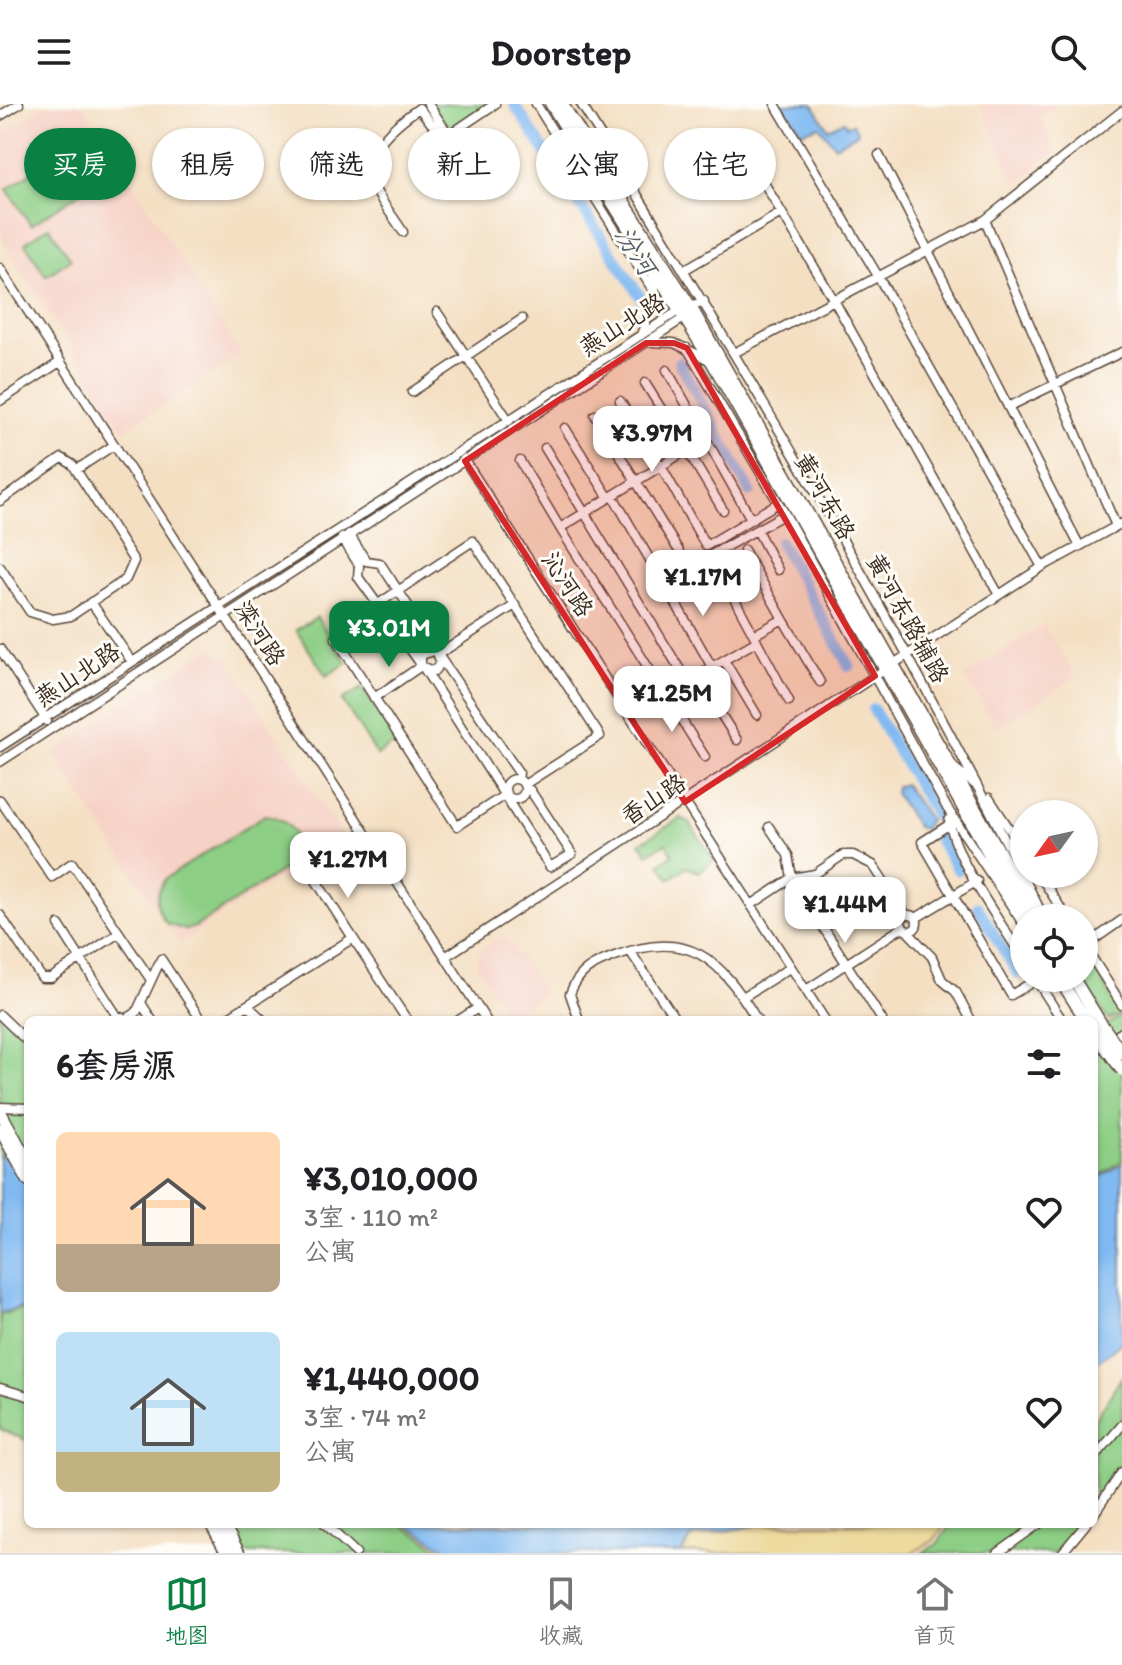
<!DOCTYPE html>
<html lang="zh">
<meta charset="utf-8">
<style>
body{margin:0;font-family:Itim,"LXGW WenKai TC",sans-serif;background:#f2f2f2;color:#202124;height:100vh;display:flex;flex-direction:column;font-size:30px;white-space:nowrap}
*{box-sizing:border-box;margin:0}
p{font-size:26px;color:#757577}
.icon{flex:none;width:44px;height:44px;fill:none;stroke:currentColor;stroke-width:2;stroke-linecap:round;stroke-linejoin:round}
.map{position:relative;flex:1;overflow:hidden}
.panel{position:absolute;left:24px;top:912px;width:1074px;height:512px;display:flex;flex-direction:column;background:#fff;border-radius:12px;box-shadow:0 2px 6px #0004}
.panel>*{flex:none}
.top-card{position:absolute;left:24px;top:24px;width:1074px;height:72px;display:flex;gap:16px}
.needle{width:52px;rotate:237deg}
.tools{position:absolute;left:1010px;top:696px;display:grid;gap:16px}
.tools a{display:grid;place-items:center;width:88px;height:88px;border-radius:50%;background:#fff;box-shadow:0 2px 6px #0004;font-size:40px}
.price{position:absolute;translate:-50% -68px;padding:0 18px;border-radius:16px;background:#fff;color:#222;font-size:26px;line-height:52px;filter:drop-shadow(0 2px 4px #0008)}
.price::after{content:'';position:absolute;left:50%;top:48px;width:24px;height:18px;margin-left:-12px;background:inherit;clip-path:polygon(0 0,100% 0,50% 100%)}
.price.active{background:#0b8043;color:#fff}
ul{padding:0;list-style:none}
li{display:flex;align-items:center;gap:24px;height:200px;padding:0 32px}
li span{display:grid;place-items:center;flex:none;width:224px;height:160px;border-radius:12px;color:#555}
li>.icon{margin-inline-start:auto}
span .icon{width:96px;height:96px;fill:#fffc;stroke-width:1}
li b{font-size:34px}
h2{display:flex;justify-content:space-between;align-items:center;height:96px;padding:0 32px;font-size:34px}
.chip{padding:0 28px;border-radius:36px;background:#fff;box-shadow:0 2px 6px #0004;font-size:28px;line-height:72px}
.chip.active{background:#0b8043;color:#fff}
header{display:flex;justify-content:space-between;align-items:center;height:104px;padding:0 32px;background:#fff;font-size:36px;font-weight:700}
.tab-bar{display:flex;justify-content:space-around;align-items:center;height:112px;border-top:2px solid #e0e0e0;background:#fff;font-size:22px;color:#757577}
.tab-bar a{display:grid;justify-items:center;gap:4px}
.tab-bar .active{color:#0b8043}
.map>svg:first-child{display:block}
.built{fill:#f6d1c5}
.green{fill:#8dce85;stroke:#647c52;stroke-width:2}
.sand{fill:#eeda9e;stroke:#94825e;stroke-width:2}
.water{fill:#81baf2;stroke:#5e7288;stroke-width:2}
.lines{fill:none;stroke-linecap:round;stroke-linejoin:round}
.river{stroke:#81baf2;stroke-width:11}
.minor-casing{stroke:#574537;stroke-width:11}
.major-casing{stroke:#574537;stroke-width:14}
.minor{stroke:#fff;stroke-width:8}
.major{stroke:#fff;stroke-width:11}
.major-bridge-casing{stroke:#574537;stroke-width:14;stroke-linecap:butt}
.major-bridge{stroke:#fff;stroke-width:11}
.marked{fill:#d62828;fill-opacity:0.2;stroke:#d62828;stroke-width:6;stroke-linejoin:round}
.labels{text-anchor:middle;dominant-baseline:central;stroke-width:6;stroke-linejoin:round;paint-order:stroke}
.street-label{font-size:24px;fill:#3b2a1e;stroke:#fdfcf7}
.water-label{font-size:26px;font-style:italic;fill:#545c68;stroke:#fdfcf7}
</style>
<header><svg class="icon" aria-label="menu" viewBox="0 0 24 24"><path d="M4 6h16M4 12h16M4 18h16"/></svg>Doorstep<svg class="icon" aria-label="search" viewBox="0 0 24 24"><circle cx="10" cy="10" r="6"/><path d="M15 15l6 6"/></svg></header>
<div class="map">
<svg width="1122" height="1449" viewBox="0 0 1122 1449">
<rect width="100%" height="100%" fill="#fdfcf7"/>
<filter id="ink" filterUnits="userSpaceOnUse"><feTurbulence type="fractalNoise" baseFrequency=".0125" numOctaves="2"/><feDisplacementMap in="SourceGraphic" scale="16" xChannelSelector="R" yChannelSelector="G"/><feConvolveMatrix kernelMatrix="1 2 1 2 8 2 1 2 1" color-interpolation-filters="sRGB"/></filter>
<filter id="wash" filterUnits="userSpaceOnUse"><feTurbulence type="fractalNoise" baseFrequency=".006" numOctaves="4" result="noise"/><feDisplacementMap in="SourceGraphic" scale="32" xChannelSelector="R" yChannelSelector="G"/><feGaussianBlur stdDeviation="1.8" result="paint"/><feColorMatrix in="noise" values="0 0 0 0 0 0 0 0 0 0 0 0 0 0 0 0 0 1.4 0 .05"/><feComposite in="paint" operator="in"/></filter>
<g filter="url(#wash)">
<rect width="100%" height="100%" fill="#f4dfc3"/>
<!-- built -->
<path class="built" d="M48,0H82L242,251L123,326L0,132V31Z
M980,0H1063L1039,12L1056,48L1015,81Z
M1044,521L1076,573L996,624L964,572Z
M208,545L227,554L343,733L179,839L53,649Z
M505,830L545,889L509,913L476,862L479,848Z"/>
<!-- green -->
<path class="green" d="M432,0H488L448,25Z
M70,43L95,79L31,121L7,85Z
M49,123L71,155L46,172L25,139Z
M317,513L347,559L326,572L296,526Z
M362,584L397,638L377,651L342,596Z
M265,711C290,713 309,739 291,761L195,823L185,826L167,820C154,804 154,792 165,775Z
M681,714L689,718L714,756L699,768L686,763L670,775L660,760L673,750L666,739L648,750L640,739Z
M1084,849L1122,909V910L1108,916L1081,874Z
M0,902L28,928V1058L0,1051Z
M1122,912V1057L1094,1075V929Z
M28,1203V1337L0,1325V1211Z
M1122,1273V1358L1094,1404V1317Z
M228,1420H399L447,1449H244Z
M951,1420H1080L1056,1449H922L937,1440Z"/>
<!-- sand -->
<path class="sand" d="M766,1420H945L934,1436L912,1449H682L692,1433Z"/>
<!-- water -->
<path class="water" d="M782,0H813L828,25L844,17L847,22L853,20L858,29L835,42L819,22L802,28Z
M904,680L929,715L924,725L917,723L895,689L896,683Z
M0,1052L28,1059V1202L0,1209Z
M1122,1060V1238L1094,1261V1077Z
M404,1420H763L692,1433L681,1449H454Z"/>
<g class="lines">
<!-- river -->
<path class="river" d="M514,0L643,197
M679,258L750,388
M780,438L849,562
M873,605L936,711
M938,734L958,766
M978,803L1017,869"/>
</g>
</g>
<g filter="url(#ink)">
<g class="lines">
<!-- minor casing -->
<g class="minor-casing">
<path id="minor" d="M428,0L449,31L495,0
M536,0L656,191
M581,0C746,265 907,534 1044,814
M775,0L878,172L1042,463
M0,12L19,0
M879,51L1079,441
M751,57L835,198L999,491
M985,116L1116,422
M403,128C394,113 379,96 372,79C361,47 396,20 419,4L439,29L449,31
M0,164L486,916
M684,166L781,109
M437,208L509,317
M641,231L656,191L652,164
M651,238L674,239L709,256
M687,244L785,410L947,704L1024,821
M734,249L985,116L1122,7
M667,266L751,415
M412,288L522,215
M0,297L60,258
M620,297L661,362L687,346L645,279
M1008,303L1122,248
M595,311L679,447
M565,324L609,394
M545,344L687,577
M687,346L723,406
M464,355L825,916
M520,357L560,424
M76,366L114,341
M613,392L653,461
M0,397L62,354L73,361L134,457L126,475L71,512L53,515L30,508L0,463
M778,399L706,442L661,362L560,424L665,590L757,537L711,451L785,410
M757,426L778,466
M349,430L366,457L380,459L434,541L441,559L434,567L421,562V551L434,547
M342,434L359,461L358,473L420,559
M744,446L783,515L754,531
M666,482L712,563
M91,498L132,558
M783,515L820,578
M757,537L789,597
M0,545L47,617
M439,550L515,501
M441,555L519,669L518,675
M724,556L757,611
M425,566L550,763L572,750L530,686L525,685
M697,572L737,636
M665,590L705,653
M374,594L421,562
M0,643L680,206L704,197
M0,658L687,212
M953,663L977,682
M505 685a10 10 0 1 1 20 0a10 10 0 1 1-20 0Z
M506,690L457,722L336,534L350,526L357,514L473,437L600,632L524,681
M989,694L1024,747
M0,696L52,773L72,759L151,876
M949,716C957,760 1000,817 1024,856
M950,720L922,738L1011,891L1036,876
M769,723L788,751L792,774L882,916
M1039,770L1067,814
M315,775L353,834
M751,801L792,774L815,770L843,751H853L873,761L906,811
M901 819a8 8 0 1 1 16 0a8 8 0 1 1-16 0Z
M0,811L42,874H51L119,829
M916,814L977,777
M59,821L117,912L126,915L136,909L161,855L201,916
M906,826L932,853L942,876L956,888L971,916
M1084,841L1122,901
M1085,842L1122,816
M630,847L676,916
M445,853L1042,463L1122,419
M1035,874L1062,916
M806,886L903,823
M743,893L791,863
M141,899L152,916
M247,901L263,916
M0,911L28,938
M224,916L353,834L407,916
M459,916L478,904
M579,916L570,890C578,867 593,860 615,852C688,824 720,854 757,916
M1094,947L1122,928
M0,1003L28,1004
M0,1284L28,1292
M1094,1354L1122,1321
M1094,1410L1122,1368
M325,1420L356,1449
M998,1449L1039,1420
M1062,1449L1086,1420"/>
</g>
<!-- major casing -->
<g class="major-casing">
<path id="major" d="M551,0L712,258L1025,814
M562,0L692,205L1037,814
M1059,874L1086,916
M1073,874L1100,918
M0,1007L28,1058
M0,1025L28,1076
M211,1420L227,1449
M223,1420L239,1449"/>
</g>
<!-- minor -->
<use href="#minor" class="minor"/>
<!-- major -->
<use href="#major" class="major"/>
<!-- major-bridge casing -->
<g class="major-bridge-casing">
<path id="major-bridge" d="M1100,918L1122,949
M1094,928L1122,966"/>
</g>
<!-- major-bridge -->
<use href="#major-bridge" class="major-bridge"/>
</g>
</g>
<!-- marked area -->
<path class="marked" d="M646,239H674L687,244L875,572L685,698L465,357Z"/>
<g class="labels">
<!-- street labels -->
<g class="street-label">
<text transform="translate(622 220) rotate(-32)">燕山北路</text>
<text transform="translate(825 392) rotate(60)">黄河东路</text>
<text transform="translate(568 480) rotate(57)">沁河路</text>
<text transform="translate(908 514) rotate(61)">黄河东路辅路</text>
<text transform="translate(260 529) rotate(57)">滦河路</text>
<text transform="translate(77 570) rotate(-33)">燕山北路</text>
<text transform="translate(653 695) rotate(-33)">香山路</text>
</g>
<!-- water labels -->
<g class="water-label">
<text transform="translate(636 147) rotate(57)">汾河</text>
</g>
</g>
</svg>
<div class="tools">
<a><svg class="needle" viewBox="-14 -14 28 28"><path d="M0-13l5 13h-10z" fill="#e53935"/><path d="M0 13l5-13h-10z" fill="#757577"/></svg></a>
<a><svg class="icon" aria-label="locate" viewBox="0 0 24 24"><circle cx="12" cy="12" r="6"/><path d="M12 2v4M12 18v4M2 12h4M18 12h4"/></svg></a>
</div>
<b class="price" style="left:652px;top:370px">¥3.97M</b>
<b class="price" style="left:703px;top:514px">¥1.17M</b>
<b class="price active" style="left:389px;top:565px">¥3.01M</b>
<b class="price" style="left:672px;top:630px">¥1.25M</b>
<b class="price" style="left:348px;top:796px">¥1.27M</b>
<b class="price" style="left:845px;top:841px">¥1.44M</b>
<div class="top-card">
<a class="chip active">买房</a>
<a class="chip">租房</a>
<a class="chip">筛选</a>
<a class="chip">新上</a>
<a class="chip">公寓</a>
<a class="chip">住宅</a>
</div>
<section class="panel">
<h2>6套房源<svg class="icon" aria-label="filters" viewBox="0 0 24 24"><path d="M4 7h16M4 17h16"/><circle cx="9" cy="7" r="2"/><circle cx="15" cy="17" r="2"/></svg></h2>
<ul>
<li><span style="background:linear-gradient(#ffd9b3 70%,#b9a48a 0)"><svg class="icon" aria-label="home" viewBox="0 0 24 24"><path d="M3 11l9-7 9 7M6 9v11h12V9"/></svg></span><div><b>¥3,010,000</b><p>3室 · 110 m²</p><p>公寓</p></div><svg class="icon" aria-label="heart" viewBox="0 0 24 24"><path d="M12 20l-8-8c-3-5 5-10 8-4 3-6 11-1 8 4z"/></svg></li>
<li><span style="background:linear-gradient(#bfe0f5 75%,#c2b280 0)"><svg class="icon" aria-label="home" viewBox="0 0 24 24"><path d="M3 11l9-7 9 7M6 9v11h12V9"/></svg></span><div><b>¥1,440,000</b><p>3室 · 74 m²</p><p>公寓</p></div><svg class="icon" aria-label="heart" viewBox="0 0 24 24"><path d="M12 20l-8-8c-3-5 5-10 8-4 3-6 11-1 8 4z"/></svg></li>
</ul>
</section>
</div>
<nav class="tab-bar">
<a class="active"><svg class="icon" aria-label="map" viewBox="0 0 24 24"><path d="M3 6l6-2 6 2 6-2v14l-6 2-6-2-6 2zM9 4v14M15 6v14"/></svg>地图</a>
<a><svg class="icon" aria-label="saved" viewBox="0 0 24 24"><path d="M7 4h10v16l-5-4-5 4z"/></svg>收藏</a>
<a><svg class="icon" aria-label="home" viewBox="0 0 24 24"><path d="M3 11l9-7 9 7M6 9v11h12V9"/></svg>首页</a>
</nav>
